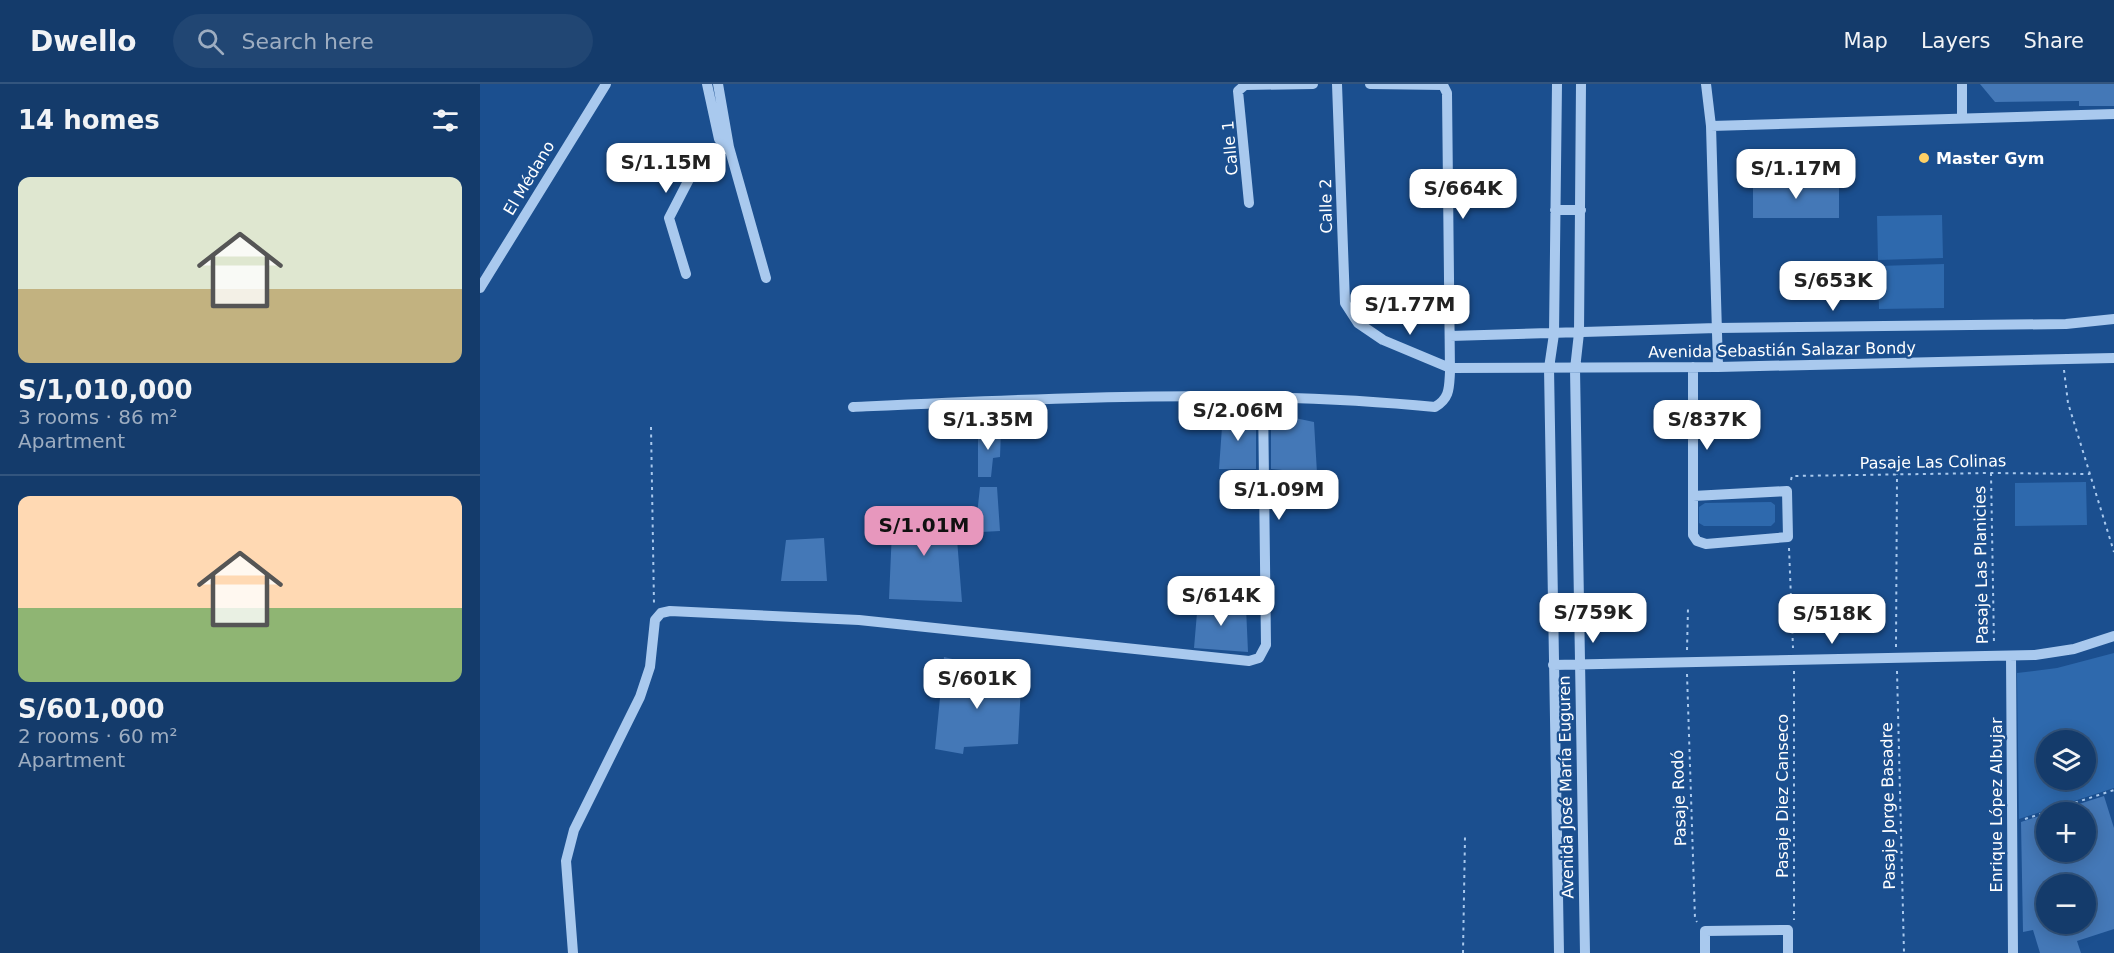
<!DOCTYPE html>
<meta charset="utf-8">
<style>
body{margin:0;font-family:"DejaVu Sans",sans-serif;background:#214673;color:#f1f3f6;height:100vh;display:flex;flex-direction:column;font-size:22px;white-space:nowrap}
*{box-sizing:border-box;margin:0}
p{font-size:20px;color:#9dadc1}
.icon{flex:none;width:33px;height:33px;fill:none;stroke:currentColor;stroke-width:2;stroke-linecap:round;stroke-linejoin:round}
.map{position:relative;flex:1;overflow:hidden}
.details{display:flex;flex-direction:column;background:#143b6b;width:480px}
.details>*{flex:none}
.controls{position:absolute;left:1556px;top:646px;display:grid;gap:12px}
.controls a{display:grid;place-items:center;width:60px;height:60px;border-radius:50%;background:#143b6b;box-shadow:0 3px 15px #0003,0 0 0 2px #33557e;font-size:30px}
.price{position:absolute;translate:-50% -51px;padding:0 14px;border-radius:12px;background:#fff;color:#222;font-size:20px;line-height:39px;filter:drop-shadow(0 2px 3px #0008)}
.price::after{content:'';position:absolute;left:50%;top:36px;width:18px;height:14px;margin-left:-9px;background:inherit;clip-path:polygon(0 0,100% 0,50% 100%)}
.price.active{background:#e797bd;color:#111}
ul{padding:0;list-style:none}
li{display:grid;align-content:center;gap:12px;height:318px;padding:0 18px}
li+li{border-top:2px solid #33557e}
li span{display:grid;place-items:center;height:186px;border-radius:12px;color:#555}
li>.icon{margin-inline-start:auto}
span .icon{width:108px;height:108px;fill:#fffc;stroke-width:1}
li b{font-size:26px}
h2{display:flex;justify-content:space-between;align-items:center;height:72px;padding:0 18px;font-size:26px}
header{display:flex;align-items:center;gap:36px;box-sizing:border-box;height:84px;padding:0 30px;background:#143b6b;border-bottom:2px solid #33557e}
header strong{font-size:28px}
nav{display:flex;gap:33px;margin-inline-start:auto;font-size:21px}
.search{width:420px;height:54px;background:#214673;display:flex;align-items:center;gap:15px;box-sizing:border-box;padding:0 21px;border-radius:33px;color:#9dadc1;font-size:22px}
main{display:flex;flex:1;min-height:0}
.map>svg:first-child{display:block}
.green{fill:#2e69ad;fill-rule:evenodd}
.building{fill:#4478b7;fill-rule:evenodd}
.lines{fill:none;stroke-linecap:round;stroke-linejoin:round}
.path{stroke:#a9c9ee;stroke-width:2;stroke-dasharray:3 4.5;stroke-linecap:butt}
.minor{stroke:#a9c9ee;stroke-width:10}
.poi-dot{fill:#ffd166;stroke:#1b4f8f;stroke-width:2}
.labels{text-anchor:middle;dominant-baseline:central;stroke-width:4.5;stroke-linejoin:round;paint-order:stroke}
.street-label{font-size:16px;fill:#fff;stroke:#1b4f8f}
.poi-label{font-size:16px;font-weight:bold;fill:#fff;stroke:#1b4f8f;text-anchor:start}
</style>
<header>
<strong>Dwello</strong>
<div class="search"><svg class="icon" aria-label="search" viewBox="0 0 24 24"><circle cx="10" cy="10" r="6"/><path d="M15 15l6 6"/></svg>Search here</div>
<nav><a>Map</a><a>Layers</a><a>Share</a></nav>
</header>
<main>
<section class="details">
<h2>14 homes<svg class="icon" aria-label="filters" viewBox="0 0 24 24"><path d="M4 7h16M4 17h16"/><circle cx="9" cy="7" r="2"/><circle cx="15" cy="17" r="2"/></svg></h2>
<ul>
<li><span style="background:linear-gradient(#dfe7d0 60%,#c2b280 0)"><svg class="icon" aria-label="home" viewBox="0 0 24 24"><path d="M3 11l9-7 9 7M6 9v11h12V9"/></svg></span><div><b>S/1,010,000</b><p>3 rooms · 86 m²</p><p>Apartment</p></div></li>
<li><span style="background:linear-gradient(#ffd9b3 60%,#8fb573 0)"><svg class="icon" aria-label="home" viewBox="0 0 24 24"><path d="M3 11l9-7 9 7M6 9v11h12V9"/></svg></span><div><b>S/601,000</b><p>2 rooms · 60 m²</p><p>Apartment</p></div></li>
</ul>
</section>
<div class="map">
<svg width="1634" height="869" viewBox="0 0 1634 869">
<rect width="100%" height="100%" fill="#1b4f8f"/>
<!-- green -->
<path class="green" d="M1462,131L1463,174L1398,176L1397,132Z
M1464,180V224L1399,225L1398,182Z
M1606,398L1607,441L1535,442V399Z
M1291,418L1295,421V438L1291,442H1224L1219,439V423L1225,419Z
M1634,569V704L1539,735L1537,589L1577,584ZM1566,657H1605V696H1566Z"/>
<!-- building -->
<path class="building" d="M1500,0H1634V22H1599V17L1515,18Z
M1273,98H1359V134H1273Z
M743,329H776V385H739Z
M791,329L834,338L837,389L791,385Z
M498,346H521L520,373L513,374L511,393H498Z
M500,403H517L520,447L501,448L502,440H496Z
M413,423L475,430L482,518L409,515Z
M344,454L347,497H301L306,456Z
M718,517L766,523L768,568L714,564Z
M464,573L489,579L487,610L514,612L521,582H542L538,660L484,663L483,670L455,665Z
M1624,712L1634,744V845L1597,857L1601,869H1560L1553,846L1543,848L1541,738L1566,730V768H1605V729H1578L1577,727ZM1566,801H1605V840H1566Z"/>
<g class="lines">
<!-- path -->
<path class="path" d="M1584,286L1588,319L1634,468
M171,343L174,520
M1511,389L1514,560
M1311,396L1312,392L1511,389L1610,390
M1309,464L1313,564
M1416,563L1417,390
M1207,566L1208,524
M1314,587V836
M1417,587L1424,869
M1207,590L1215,835L1217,838
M1545,735L1634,706
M983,869L985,753"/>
<!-- minor -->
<path class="minor" d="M227,0L239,55L249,63
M238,0L249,63L286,194
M857,0L865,219L878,239L903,256L970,284L1238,283L1634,274
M1077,0L1074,250L1069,284L1079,869
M1101,0L1099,249L1095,285L1105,869
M1226,0L1231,42L1238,283
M1482,0V35
M1231,42L1634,30
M769,119L758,7L765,1L833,0
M1075,126H1101
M206,190L189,134L220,74L249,63
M0,204L126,0
M970,252L1237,244L1586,240L1634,235
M1213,283V451L1217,457L1226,460L1308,453L1307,407L1213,412
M373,323C565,314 764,304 955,323C970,314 969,304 970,288L967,9L963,1L890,0
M1531,572L1533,869
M1073,581L1555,571L1594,565L1634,552
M93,869L86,777L94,746L160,613L170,583L175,536L181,529L190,527L379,536L769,577L779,574L786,561L783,314
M1225,869V847L1308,846V869"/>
</g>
<!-- markers -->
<circle class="poi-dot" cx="1444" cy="74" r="6"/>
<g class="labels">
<!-- street labels -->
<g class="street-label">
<text transform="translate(750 64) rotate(-95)">Calle 1</text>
<text transform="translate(49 94) rotate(-59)">El Médano</text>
<text transform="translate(846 122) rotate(-91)">Calle 2</text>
<text transform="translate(1302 266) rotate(-1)">Avenida Sebastián Salazar Bondy</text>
<text transform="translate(1453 378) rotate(-1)">Pasaje Las Colinas</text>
<text transform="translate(1501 481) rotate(-91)">Pasaje Las Planicies</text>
<text transform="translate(1086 703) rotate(-91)">Avenida José María Euguren</text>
<text transform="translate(1302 712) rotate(-90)">Pasaje Diez Canseco</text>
<text transform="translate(1199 714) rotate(-92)">Pasaje Rodó</text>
<text transform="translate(1516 721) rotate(-90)">Enrique López Albujar</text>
<text transform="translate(1408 722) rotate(-91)">Pasaje Jorge Basadre</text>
</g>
<!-- poi labels -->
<g class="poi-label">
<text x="1456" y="74">Master Gym</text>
</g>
</g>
</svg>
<div class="controls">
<a><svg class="icon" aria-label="layers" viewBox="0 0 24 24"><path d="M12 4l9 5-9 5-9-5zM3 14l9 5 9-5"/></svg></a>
<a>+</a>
<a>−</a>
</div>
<b class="price" style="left:186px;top:110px">S/1.15M</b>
<b class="price" style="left:1316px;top:116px">S/1.17M</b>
<b class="price" style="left:983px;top:136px">S/664K</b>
<b class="price" style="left:1353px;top:228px">S/653K</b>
<b class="price" style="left:930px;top:252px">S/1.77M</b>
<b class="price" style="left:758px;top:358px">S/2.06M</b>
<b class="price" style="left:508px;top:367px">S/1.35M</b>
<b class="price" style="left:1227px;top:367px">S/837K</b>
<b class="price" style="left:799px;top:437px">S/1.09M</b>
<b class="price active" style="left:444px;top:473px">S/1.01M</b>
<b class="price" style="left:741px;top:543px">S/614K</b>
<b class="price" style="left:1113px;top:560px">S/759K</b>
<b class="price" style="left:1352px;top:561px">S/518K</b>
<b class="price" style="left:497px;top:626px">S/601K</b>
</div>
</main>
